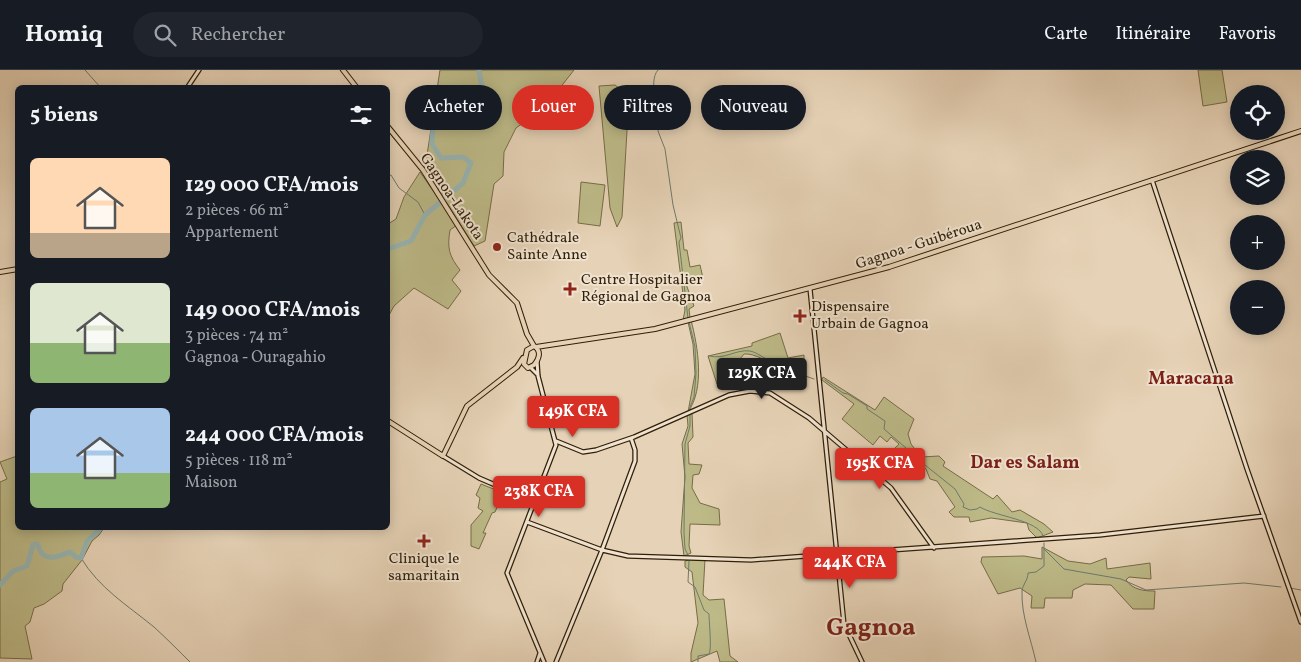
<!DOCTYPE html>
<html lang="fr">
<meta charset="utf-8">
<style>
body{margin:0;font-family:Vollkorn,serif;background:#20242c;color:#f1f3f6;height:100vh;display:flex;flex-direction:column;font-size:19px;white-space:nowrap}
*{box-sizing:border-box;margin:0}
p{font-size:16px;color:#9ea1a6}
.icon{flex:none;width:28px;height:28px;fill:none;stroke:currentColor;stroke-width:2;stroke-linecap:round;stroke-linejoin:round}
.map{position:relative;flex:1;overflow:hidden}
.panel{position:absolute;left:15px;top:15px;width:375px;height:445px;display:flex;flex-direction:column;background:#171b24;border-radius:8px;box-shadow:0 2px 12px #0003}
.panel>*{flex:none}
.hud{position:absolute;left:405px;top:15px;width:475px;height:45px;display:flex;gap:10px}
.buttons{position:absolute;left:1230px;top:15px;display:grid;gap:10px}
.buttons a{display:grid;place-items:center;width:55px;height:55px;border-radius:50%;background:#171b24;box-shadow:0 2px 12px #0003;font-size:25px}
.price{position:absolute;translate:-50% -42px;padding:0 11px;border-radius:5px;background:#d93025;color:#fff;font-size:16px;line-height:32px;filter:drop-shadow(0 1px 2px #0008)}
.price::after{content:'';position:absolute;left:50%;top:30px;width:15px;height:11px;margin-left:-8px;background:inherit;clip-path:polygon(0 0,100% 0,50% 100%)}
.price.on{background:#222;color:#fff}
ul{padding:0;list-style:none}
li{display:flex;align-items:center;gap:15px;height:125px;padding:0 15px}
li span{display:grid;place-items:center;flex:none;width:140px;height:100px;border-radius:8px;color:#555}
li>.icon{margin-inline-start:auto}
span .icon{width:60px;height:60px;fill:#fffc;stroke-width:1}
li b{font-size:21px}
h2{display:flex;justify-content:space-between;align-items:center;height:60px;padding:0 15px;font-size:21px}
.pill{padding:0 18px;border-radius:22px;background:#171b24;box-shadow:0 2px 12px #0003;font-size:18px;line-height:45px}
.pill.on{background:#d93025;color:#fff}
header{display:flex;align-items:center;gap:30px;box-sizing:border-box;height:70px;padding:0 25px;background:#171b24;border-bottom:1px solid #363941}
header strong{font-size:24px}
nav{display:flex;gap:28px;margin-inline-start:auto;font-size:18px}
.search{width:350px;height:45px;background:#20242c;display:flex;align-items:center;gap:12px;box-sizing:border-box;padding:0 18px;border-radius:28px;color:#9ea1a6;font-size:19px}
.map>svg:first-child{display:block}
.green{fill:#bdba88;stroke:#776c47}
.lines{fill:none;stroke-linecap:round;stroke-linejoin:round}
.stream{stroke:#6e7a6e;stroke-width:1}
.river{stroke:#97b6b4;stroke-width:5}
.secondary-casing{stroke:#311f06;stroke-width:5.5}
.primary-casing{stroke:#311f06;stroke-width:6}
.secondary{stroke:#efe2d0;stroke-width:3}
.primary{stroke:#e6d2b6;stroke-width:4}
.poi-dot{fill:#8f2418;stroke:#efe2d0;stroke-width:2}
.labels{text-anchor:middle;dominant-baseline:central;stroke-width:4;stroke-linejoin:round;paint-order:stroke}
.street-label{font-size:15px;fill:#311f06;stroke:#efe2d0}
.poi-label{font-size:15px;fill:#311f06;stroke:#efe2d0;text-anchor:start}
.quarter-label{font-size:18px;font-weight:bold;fill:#7a1f14;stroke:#efe2d0}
.town-label{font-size:25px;font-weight:bold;fill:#7a1f14;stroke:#efe2d0}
</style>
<header>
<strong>Homiq</strong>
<div class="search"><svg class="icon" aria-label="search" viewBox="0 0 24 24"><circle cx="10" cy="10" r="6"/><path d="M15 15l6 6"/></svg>Rechercher</div>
<nav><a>Carte</a><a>Itinéraire</a><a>Favoris</a></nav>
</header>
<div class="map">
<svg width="1301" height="592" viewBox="0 0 1301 592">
<rect width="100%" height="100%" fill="#e6d2b6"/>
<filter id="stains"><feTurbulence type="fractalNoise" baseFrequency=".004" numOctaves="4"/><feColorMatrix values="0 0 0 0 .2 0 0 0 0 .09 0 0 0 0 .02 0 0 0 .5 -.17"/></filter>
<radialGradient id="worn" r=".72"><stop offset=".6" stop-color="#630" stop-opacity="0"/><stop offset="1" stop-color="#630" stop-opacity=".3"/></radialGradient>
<!-- green -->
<path class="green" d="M440,0H574L545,37L516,58L504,82L503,106L494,114L485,171L474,176L425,98Z
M1198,0H1222L1227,32L1203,36Z
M615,15L629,26L622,147L617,157L610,138L599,16Z
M420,102L457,155L450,160C447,178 449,186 460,200L452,210L461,221L448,239L414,218L394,236L388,247V154L396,149L404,127Z
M581,112L605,115L600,156L578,153Z
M681,152L684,180H687L690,197L700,195L703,208L686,214L694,236L689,239L690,248L683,250L685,240L674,153Z
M691,250C698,277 705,318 688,342L695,304L693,274L688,252Z
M780,263L788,288L804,285V299L793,303L781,297L777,300C771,292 754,283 744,284L731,300L732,308L717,314L708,286L752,276V273Z
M823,307L875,340L884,327L914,349L908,364L911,374L921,387L939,386L945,392L943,396L993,429L997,425L1012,442L1020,440L1044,454L1053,462L1037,468L1029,460L1027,453L991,448L970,452L969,447H954L949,442L955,437L937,411L930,409L926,399L919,393L904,398L901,383L895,378L899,374L891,367L887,372L880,366L873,375L842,349L854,334L822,310Z
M692,342L693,367L688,373L689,394L702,395L699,404L693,405L692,418L700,433L719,439L720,455L690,454L689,476L691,483L684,486L681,462L685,407L682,374L688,356L687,345Z
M17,386L18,458H104L99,465L92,471L82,490L63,514L62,521L44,534L34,538L30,552L25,556L32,589L0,588V412L7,409L0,392Z
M481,414L501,422L502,426L495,442L492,443L483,463H486L479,479L471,476V455L483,441L478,438L480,428L476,425Z
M1042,477L1068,491L1090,494L1106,488L1107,499L1150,493L1151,509L1129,507L1126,510C1133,520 1144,521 1155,521L1154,539H1133L1111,515L1085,514L1073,520L1072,528H1045L1044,538H1031L1032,526L1020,518L998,524L981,492L982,487L1024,486L1042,489Z
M692,489H705L703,525L709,530L724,529L730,586L738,592H720L717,581L691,592V583L698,553L692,502L685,497V491Z"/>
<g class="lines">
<!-- stream -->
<path class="stream" d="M85,0L101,18
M658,0C646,13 663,45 658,61L665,79L673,135L681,168L679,172L688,248
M388,106L391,105L399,118L418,132L425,145
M709,286C725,290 736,279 750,281C760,283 766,292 776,291L791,301L814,309
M825,310L843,323L848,324L867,336V339L885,351L884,359L906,378L903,383L904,397L920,391L955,419L964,434L963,437L970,440L977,439L980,437C994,446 1039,450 1043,466
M1044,479L1064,499L1121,509L1146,520L1244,513L1281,517
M688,485L685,479L684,463L685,374L690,356V337L694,327L696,303L695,277L689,252
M81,488C99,518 127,535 154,557C166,568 178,580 190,592
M689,491L688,512L695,517L704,540L709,544C709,552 712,579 709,584L698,586V592
M1290,518L1301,520
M1036,592C1031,569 1021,545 1022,521C1023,514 1028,510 1028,503L1036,502L1044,496V473"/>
<!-- river -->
<path class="river" d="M388,179L411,171L425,145L463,113L471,93L463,87L441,88L432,74C432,68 432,59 435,54C442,37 467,34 484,32L479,0
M0,515L13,501L27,496L33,475L37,474C39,477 39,480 41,482C47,492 62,485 70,482L76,487L81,488L87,471L101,458"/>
<!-- secondary casing -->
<g class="secondary-casing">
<path id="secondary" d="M187,18L199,0
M1152,110L1247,399L1301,552
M810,219L844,554L862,592
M537,291L538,306L556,375L507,503L544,592
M531,298L538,305
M556,371L583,382L596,380L634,367L729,325L750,321L770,323L809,348L891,418L934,478
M443,386L479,408L535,432
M527,452L602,480L628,486L751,490L1100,465L1264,446
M537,592L540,583
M556,592L602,480L635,391V380L631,368"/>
</g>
<!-- primary casing -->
<g class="primary-casing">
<path id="primary" d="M343,0L357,18
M388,57L423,100L489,205L517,233L527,264L534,276
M0,202L18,199
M534,276C542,281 539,289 534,295L528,298L524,294L527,280Z
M536,277L655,259L889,197L1301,61
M388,351L443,386L467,336L517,297L523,288"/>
</g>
<!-- secondary -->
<use href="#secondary" class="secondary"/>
<!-- primary -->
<use href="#primary" class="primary"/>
</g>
<!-- markers -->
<g class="poi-dot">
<circle cx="497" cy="177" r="5"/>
<path d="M567.5 211.5h5v5h5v5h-5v5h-5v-5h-5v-5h5z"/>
<path d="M797.5 238.5h5v5h5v5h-5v5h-5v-5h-5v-5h5z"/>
<path d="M421.5 463.5h5v5h5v5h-5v5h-5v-5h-5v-5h5z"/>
</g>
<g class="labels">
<!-- street labels -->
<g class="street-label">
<text transform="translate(451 127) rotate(56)">Gagnoa-Lakota</text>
<text transform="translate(919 175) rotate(-18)">Gagnoa - Guibéroua</text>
</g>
<!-- poi labels -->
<g class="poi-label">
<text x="507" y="168">Cathédrale<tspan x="507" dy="17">Sainte Anne</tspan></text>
<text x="581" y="210">Centre Hospitalier<tspan x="581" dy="17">Régional de Gagnoa</tspan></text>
<text x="811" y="237">Dispensaire<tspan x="811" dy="17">Urbain de Gagnoa</tspan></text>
<text x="424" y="489" text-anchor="middle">Clinique le<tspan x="424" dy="17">samaritain</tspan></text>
</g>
<!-- quarter labels -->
<g class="quarter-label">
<text x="1191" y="309">Maracana</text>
<text x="1025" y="393">Dar es Salam</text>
</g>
<!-- town labels -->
<g class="town-label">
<text x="871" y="558">Gagnoa</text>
</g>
</g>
<rect width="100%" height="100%" filter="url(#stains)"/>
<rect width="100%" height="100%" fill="url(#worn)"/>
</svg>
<div class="buttons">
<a><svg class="icon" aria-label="locate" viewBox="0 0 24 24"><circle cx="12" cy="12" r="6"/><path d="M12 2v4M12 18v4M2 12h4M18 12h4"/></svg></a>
<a><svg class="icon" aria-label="layers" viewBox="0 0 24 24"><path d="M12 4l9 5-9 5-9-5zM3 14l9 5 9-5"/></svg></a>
<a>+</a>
<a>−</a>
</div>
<b class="price on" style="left:762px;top:330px">129K CFA</b>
<b class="price" style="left:573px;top:368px">149K CFA</b>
<b class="price" style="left:880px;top:420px">195K CFA</b>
<b class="price" style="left:539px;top:448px">238K CFA</b>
<b class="price" style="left:850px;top:519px">244K CFA</b>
<div class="hud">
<a class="pill">Acheter</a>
<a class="pill on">Louer</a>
<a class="pill">Filtres</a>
<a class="pill">Nouveau</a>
</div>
<section class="panel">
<h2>5 biens<svg class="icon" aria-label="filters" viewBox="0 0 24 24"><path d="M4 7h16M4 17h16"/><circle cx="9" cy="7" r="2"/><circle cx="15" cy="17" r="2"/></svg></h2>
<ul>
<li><span style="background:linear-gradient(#ffd9b3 75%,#b9a48a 0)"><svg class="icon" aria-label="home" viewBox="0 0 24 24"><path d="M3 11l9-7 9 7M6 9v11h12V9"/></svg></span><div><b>129 000 CFA/mois</b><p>2 pièces · 66 m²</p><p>Appartement</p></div></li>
<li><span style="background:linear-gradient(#dfe7d0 60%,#8fb573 0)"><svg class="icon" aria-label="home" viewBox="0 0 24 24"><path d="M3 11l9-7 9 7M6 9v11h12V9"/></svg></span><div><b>149 000 CFA/mois</b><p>3 pièces · 74 m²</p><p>Gagnoa - Ouragahio</p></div></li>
<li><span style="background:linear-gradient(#a9c7e8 65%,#8fb573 0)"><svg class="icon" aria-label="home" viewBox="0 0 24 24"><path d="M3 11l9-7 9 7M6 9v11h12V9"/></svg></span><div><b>244 000 CFA/mois</b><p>5 pièces · 118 m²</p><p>Maison</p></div></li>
</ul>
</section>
</div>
